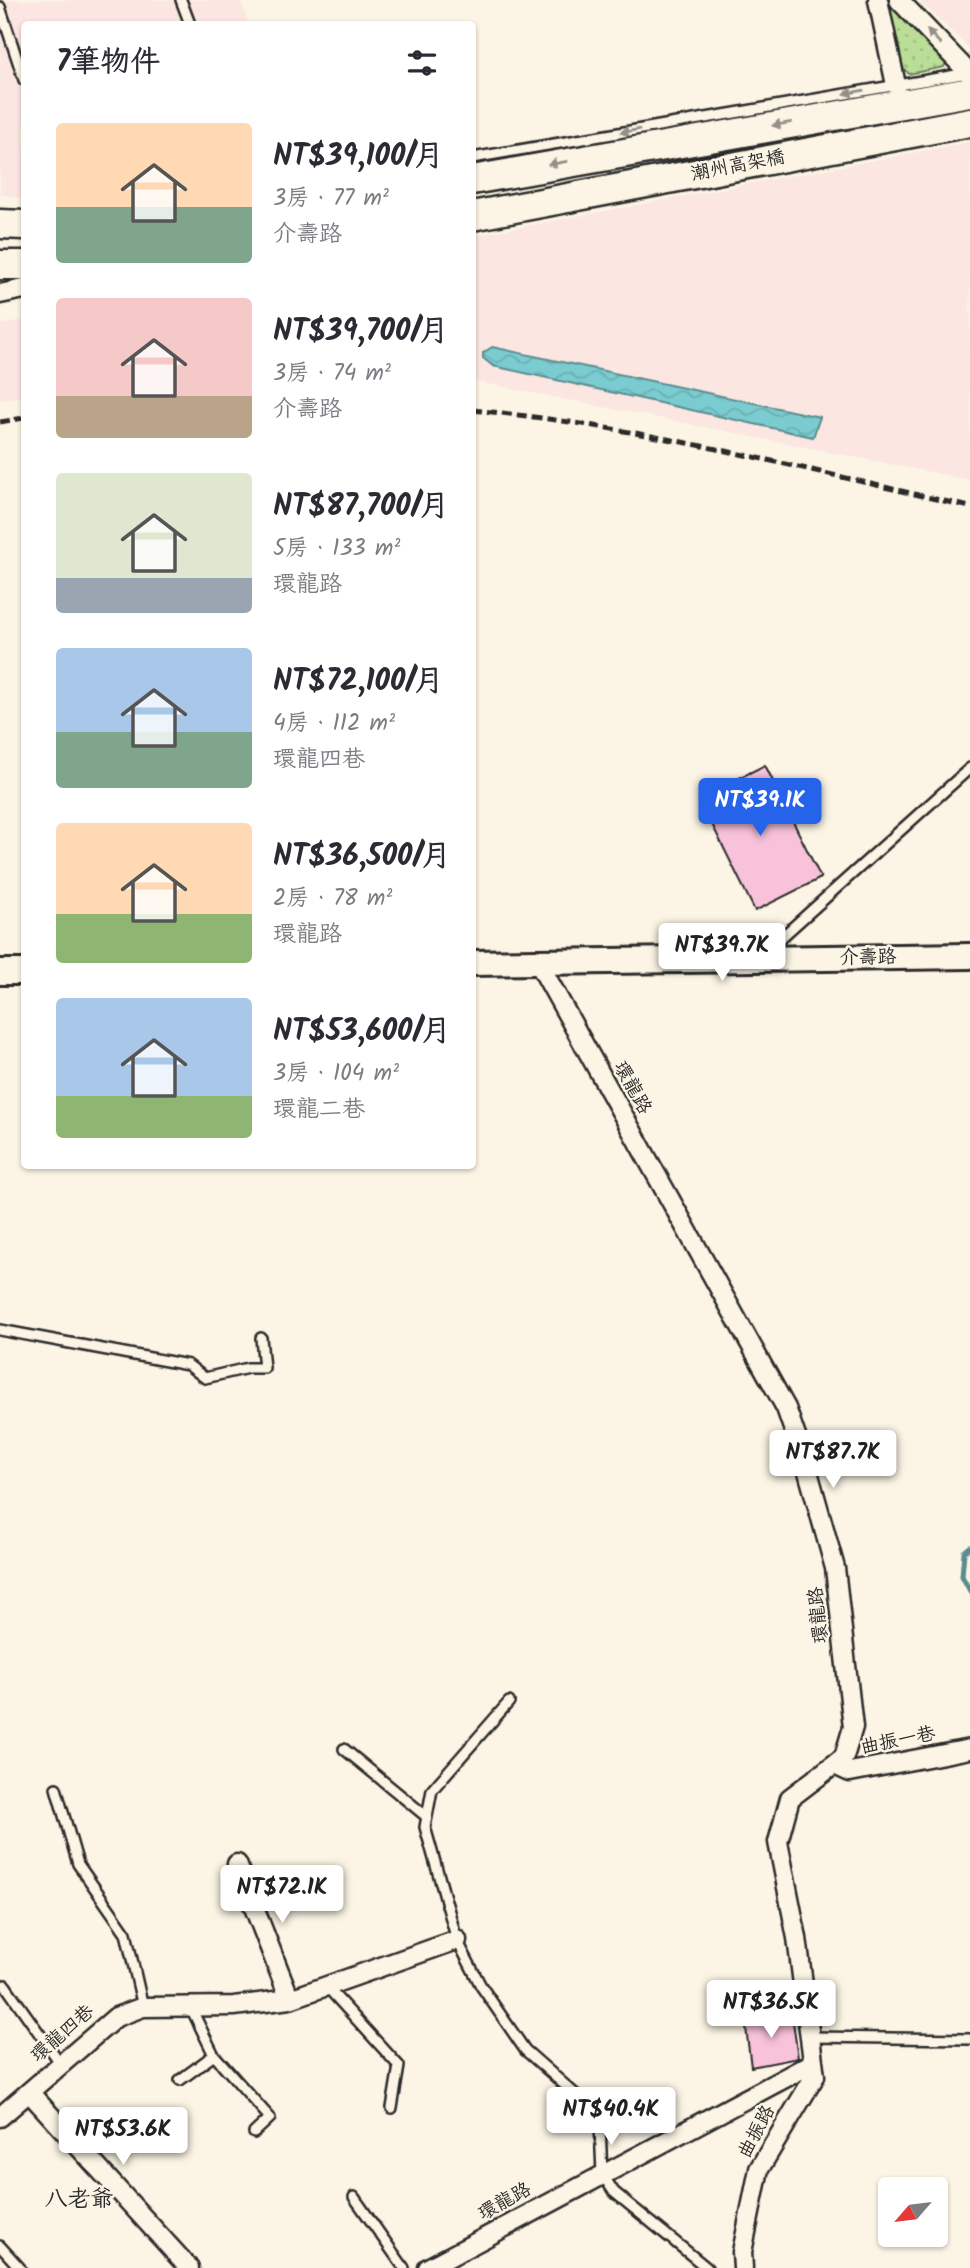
<!DOCTYPE html>
<html lang="zh-TW">
<meta charset="utf-8">
<style>
body{margin:0;font-family:Kalam,"LXGW WenKai TC",sans-serif;background:#f2f2f3;color:#2b2b33;height:100vh;display:flex;flex-direction:column;font-size:26px;white-space:nowrap}
*{box-sizing:border-box;margin:0}
p{font-size:23px;color:#7c7c81}
.icon{flex:none;width:38px;height:38px;fill:none;stroke:currentColor;stroke-width:2;stroke-linecap:round;stroke-linejoin:round}
.map{position:relative;flex:1;overflow:hidden}
.sheet{position:absolute;left:21px;top:21px;width:455px;height:1148px;display:flex;flex-direction:column;background:#fff;border-radius:7px;box-shadow:0 2px 5px #0004}
.sheet>*{flex:none}
.needle{width:46px;rotate:242deg}
.buttons{position:absolute;left:878px;top:2177px;display:grid;gap:14px}
.buttons a{display:grid;place-items:center;width:70px;height:70px;border-radius:7px;background:#fff;box-shadow:0 2px 5px #0004;font-size:35px}
.price{position:absolute;translate:-50% -60px;padding:0 16px;border-radius:7px;background:#fff;color:#222;font-size:23px;line-height:46px;filter:drop-shadow(0 2px 4px #0008)}
.price::after{content:'';position:absolute;left:50%;top:42px;width:21px;height:16px;margin-left:-10px;background:inherit;clip-path:polygon(0 0,100% 0,50% 100%)}
.price.on{background:#2563eb;color:#fff}
ul{padding:0;list-style:none}
li{display:flex;align-items:center;gap:21px;height:175px;padding:0 35px}
li span{display:grid;place-items:center;flex:none;width:196px;height:140px;border-radius:7px;color:#555}
li>.icon{margin-inline-start:auto}
span .icon{width:84px;height:84px;fill:#fffc;stroke-width:1}
li b{font-size:30px}
h2{display:flex;justify-content:space-between;align-items:center;height:84px;padding:0 35px;font-size:30px}
.map>svg:first-child{display:block}
.built{fill:#fbe6e2}
.grass{fill:url(#grass-dots);stroke:#728461;stroke-width:2}
.water{fill:url(#water-waves);stroke:#5a8c8e;stroke-width:2}
.lines{fill:none;stroke-linecap:round;stroke-linejoin:round}
.stream{stroke:#5a8c8e;stroke-width:5}
.building{fill:#f8c2db;stroke:#2b2b2b;stroke-width:2}
.lane-casing{stroke:#2b2b2b;stroke-width:14}
.street-casing{stroke:#2b2b2b;stroke-width:23}
.secondary-casing{stroke:#2b2b2b;stroke-width:30}
.primary-casing{stroke:#2b2b2b;stroke-width:33}
.lane{stroke:#fcf5e5;stroke-width:9}
.street{stroke:#fcf5e5;stroke-width:18}
.secondary{stroke:#fcf5e5;stroke-width:24}
.primary{stroke:#fcf5e5;stroke-width:28}
.rail{stroke:#2b2b2b;stroke-width:5;stroke-dasharray:10 5;stroke-linecap:butt}
.oneway{fill:#949088}
.labels{text-anchor:middle;dominant-baseline:central;stroke-width:5;stroke-linejoin:round;paint-order:stroke}
.street-label{font-size:19px;fill:#2b2b2b;stroke:#fcf5e5}
.quarter-label{font-size:23px;fill:#2b2b2b;stroke:#fcf5e5}
</style>
<div class="map">
<svg width="970" height="2268" viewBox="0 0 970 2268">
<defs>
<pattern id="grass-dots" width="8" height="8" patternUnits="userSpaceOnUse" patternTransform="scale(1.75)"><rect width="8" height="8" fill="#badd97"/><path d="M2 2h.1M6 6h.1" fill="none" stroke="#a0be82" stroke-width="1.8" stroke-linecap="round"/></pattern>
<pattern id="water-waves" width="16" height="10" patternUnits="userSpaceOnUse" patternTransform="scale(1.75)"><rect width="16" height="10" fill="#7accd0"/><path d="M0 5q4-4 8 0t8 0" fill="none" stroke="#6aafb3"/></pattern>
</defs>
<rect width="100%" height="100%" fill="#fcf5e5"/>
<filter id="ink" filterUnits="userSpaceOnUse"><feTurbulence type="fractalNoise" baseFrequency=".0143" numOctaves="2"/><feDisplacementMap in="SourceGraphic" scale="14" xChannelSelector="R" yChannelSelector="G"/><feConvolveMatrix kernelMatrix="1 2 1 2 8 2 1 2 1" color-interpolation-filters="sRGB"/></filter>
<g filter="url(#ink)">
<!-- built -->
<path class="built" d="M0,0H240L249,24H24V199L0,194Z
M918,0H970V49Z
M970,142V480L473,381L472,236Z
M24,320V396L0,400V325Z"/>
<!-- grass -->
<path class="grass" d="M895,7L946,63L944,67L909,74L903,68L889,11Z"/>
<!-- water -->
<path class="water" d="M492,347L820,417L813,437L493,366L483,358V353Z"/>
<g class="lines">
<!-- stream -->
<path class="stream" d="M970,1547L964,1552L962,1576L970,1591"/>
</g>
<!-- building -->
<path class="building" d="M765,765L821,878L755,911L699,798Z
M792,2014L798,2058L751,2067L745,2020Z"/>
<g class="lines">
<!-- lane casing -->
<g class="lane-casing">
<path id="lane" d="M181,0L190,24
M0,7L24,80
M472,158L968,73
M763,954L970,768
M0,1330L188,1365L205,1378L248,1368H264L261,1338
M509,1702L432,1790L425,1827L457,1940L481,1986L525,2050L592,2109L600,2126L602,2174L614,2192L707,2268
M344,1749L427,1817
M56,1788L78,1864L126,1933L143,2007
M5,1985L61,2064
M327,1987L399,2066L392,2108
M190,2006L214,2055L270,2118L254,2133
M810,2037L970,2039
M180,2080L214,2055
M354,2197L404,2268
M0,2246L20,2268"/>
</g>
<!-- street casing -->
<g class="street-casing">
<path id="street" d="M878,0L896,85
M899,0L969,73
M0,294L24,289
M538,962L786,1408L807,1468L835,1568L853,1727L844,1757L790,1798L778,1842L797,1938L815,2076L759,2169L742,2252L743,2268
M835,1765L850,1772L970,1749
M237,1864L290,1999
M29,2092L189,2268
M0,2117L116,2017L143,2007L234,2006L290,1999L457,1940
M428,2268L813,2063"/>
</g>
<!-- secondary casing -->
<g class="secondary-casing">
<path id="secondary" d="M472,963L970,956
M0,972H24"/>
</g>
<!-- primary casing -->
<g class="primary-casing">
<path id="primary" d="M472,180L970,92
M472,216L970,122
M0,224L24,225
M0,265H24"/>
</g>
<!-- lane -->
<use href="#lane" class="lane"/>
<!-- street -->
<use href="#street" class="street"/>
<!-- secondary -->
<use href="#secondary" class="secondary"/>
<!-- primary -->
<use href="#primary" class="primary"/>
<!-- rail -->
<path class="rail" d="M472,410C641,426 805,469 970,507
M0,422L24,418"/>
</g>
<!-- one-way arrows -->
<defs><path id="oneway-solid" d="M-6-.8H1V-3.2L6.5 0L1 3.2V.8H-6Z" transform="scale(1.75)"/></defs>
<g class="oneway">
<use href="#oneway-solid" transform="translate(934 37) rotate(-134)"/>
<use href="#oneway-solid" transform="translate(854 92) rotate(170)"/>
<use href="#oneway-solid" transform="translate(782 124) rotate(170)"/>
<use href="#oneway-solid" transform="translate(630 131) rotate(170)"/>
<use href="#oneway-solid" transform="translate(558 163) rotate(170)"/>
</g>
</g>
<g class="labels">
<!-- street labels -->
<g class="street-label">
<text transform="translate(738 166) rotate(-11)">潮州高架橋</text>
<text transform="translate(868 958) rotate(-1)">介壽路</text>
<text transform="translate(632 1088) rotate(61)">環龍路</text>
<text transform="translate(819 1615) rotate(-96)">環龍路</text>
<text transform="translate(898 1741) rotate(-11)">曲振一巷</text>
<text transform="translate(63 2034) rotate(-41)">環龍四巷</text>
<text transform="translate(757 2132) rotate(-62)">曲振路</text>
<text transform="translate(505 2202) rotate(-29)">環龍路</text>
</g>
<!-- quarter labels -->
<g class="quarter-label">
<text x="79" y="2200">八老爺</text>
</g>
</g>
</svg>
<div class="buttons">
<a><svg class="needle" viewBox="-14 -14 28 28"><path d="M0-13l5 13h-10z" fill="#e53935"/><path d="M0 13l5-13h-10z" fill="#7c7c81"/></svg></a>
</div>
<b class="price on" style="left:760px;top:838px">NT$39.1K</b>
<b class="price" style="left:722px;top:983px">NT$39.7K</b>
<b class="price" style="left:833px;top:1490px">NT$87.7K</b>
<b class="price" style="left:282px;top:1925px">NT$72.1K</b>
<b class="price" style="left:771px;top:2040px">NT$36.5K</b>
<b class="price" style="left:611px;top:2147px">NT$40.4K</b>
<b class="price" style="left:123px;top:2167px">NT$53.6K</b>
<section class="sheet">
<h2>7筆物件<svg class="icon" aria-label="filters" viewBox="0 0 24 24"><path d="M4 7h16M4 17h16"/><circle cx="9" cy="7" r="2"/><circle cx="15" cy="17" r="2"/></svg></h2>
<ul>
<li><span style="background:linear-gradient(#ffd9b3 60%,#7fa58c 0)"><svg class="icon" aria-label="home" viewBox="0 0 24 24"><path d="M3 11l9-7 9 7M6 9v11h12V9"/></svg></span><div><b>NT$39,100/月</b><p>3房 · 77 m²</p><p>介壽路</p></div></li>
<li><span style="background:linear-gradient(#f6c9c9 70%,#b9a48a 0)"><svg class="icon" aria-label="home" viewBox="0 0 24 24"><path d="M3 11l9-7 9 7M6 9v11h12V9"/></svg></span><div><b>NT$39,700/月</b><p>3房 · 74 m²</p><p>介壽路</p></div></li>
<li><span style="background:linear-gradient(#dfe7d0 75%,#9aa5b1 0)"><svg class="icon" aria-label="home" viewBox="0 0 24 24"><path d="M3 11l9-7 9 7M6 9v11h12V9"/></svg></span><div><b>NT$87,700/月</b><p>5房 · 133 m²</p><p>環龍路</p></div></li>
<li><span style="background:linear-gradient(#a9c7e8 60%,#7fa58c 0)"><svg class="icon" aria-label="home" viewBox="0 0 24 24"><path d="M3 11l9-7 9 7M6 9v11h12V9"/></svg></span><div><b>NT$72,100/月</b><p>4房 · 112 m²</p><p>環龍四巷</p></div></li>
<li><span style="background:linear-gradient(#ffd9b3 65%,#8fb573 0)"><svg class="icon" aria-label="home" viewBox="0 0 24 24"><path d="M3 11l9-7 9 7M6 9v11h12V9"/></svg></span><div><b>NT$36,500/月</b><p>2房 · 78 m²</p><p>環龍路</p></div></li>
<li><span style="background:linear-gradient(#a9c7e8 70%,#8fb573 0)"><svg class="icon" aria-label="home" viewBox="0 0 24 24"><path d="M3 11l9-7 9 7M6 9v11h12V9"/></svg></span><div><b>NT$53,600/月</b><p>3房 · 104 m²</p><p>環龍二巷</p></div></li>
</ul>
</section>
</div>
